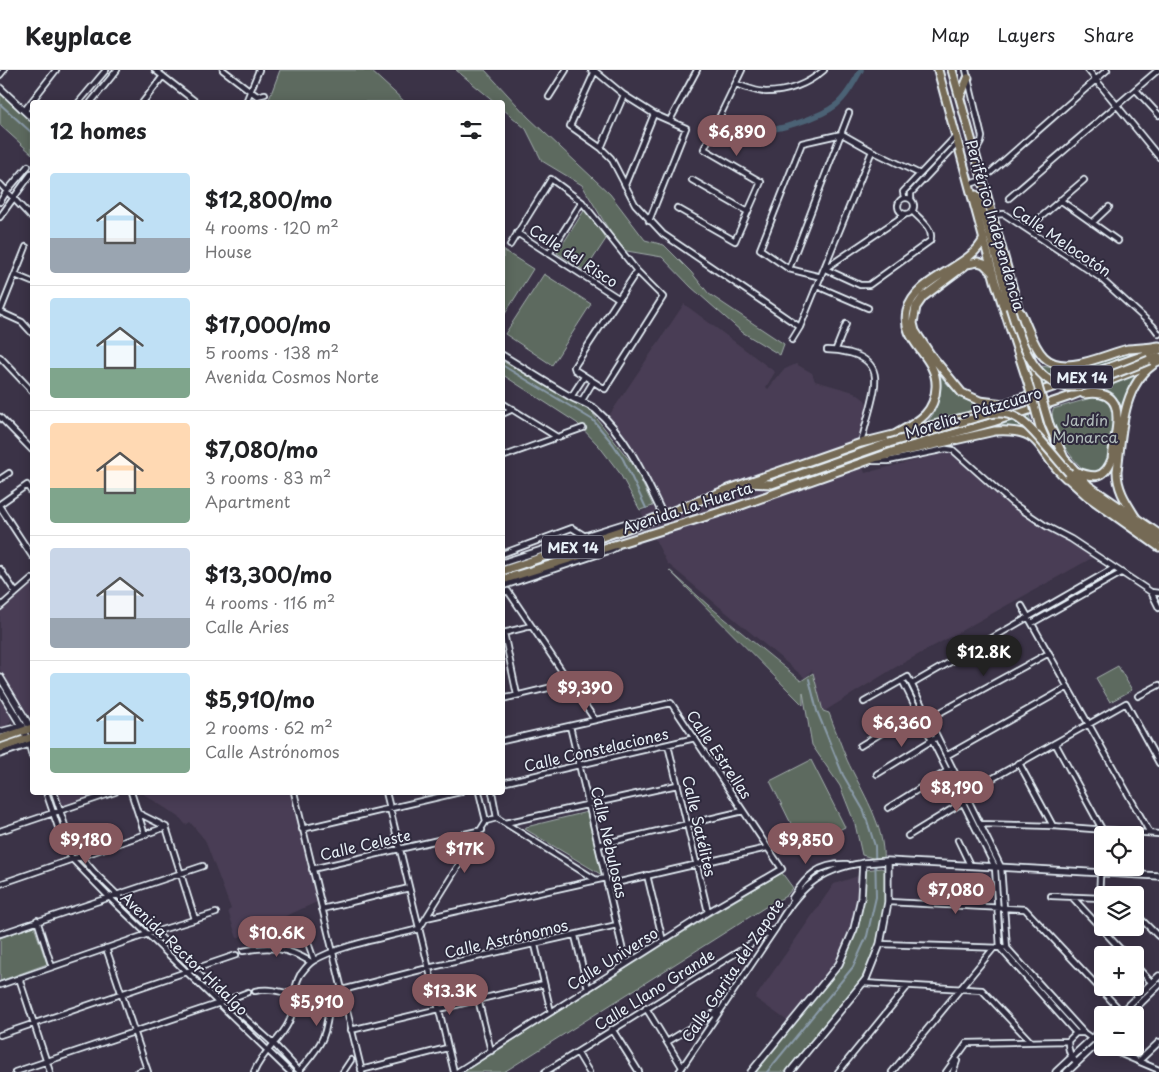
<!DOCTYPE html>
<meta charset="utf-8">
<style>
body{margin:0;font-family:"Playpen Sans",sans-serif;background:#f2f2f2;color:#202124;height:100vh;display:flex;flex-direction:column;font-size:19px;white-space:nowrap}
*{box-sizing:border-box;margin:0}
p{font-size:16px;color:#757577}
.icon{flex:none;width:28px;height:28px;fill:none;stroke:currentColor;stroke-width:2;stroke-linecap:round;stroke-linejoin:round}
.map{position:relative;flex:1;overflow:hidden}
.sheet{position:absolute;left:30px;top:30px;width:475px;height:695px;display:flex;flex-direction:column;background:#fff;border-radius:5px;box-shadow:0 2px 12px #0003}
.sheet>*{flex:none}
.buttons{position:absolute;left:1094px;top:756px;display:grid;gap:10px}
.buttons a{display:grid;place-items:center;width:50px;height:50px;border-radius:5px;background:#fff;box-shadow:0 2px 12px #0003;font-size:25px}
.price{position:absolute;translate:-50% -42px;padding:0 11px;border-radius:18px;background:#84575d;color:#fff;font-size:16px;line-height:32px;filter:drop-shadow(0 1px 2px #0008)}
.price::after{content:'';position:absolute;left:50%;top:30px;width:15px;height:11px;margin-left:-8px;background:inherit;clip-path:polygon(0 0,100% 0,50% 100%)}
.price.current{background:#222;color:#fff}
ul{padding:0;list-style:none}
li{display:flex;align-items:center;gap:15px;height:125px;padding:0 20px}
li+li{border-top:1px solid #e0e0e0}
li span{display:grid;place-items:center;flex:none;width:140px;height:100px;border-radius:5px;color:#555}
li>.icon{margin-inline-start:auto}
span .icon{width:60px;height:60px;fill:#fffc;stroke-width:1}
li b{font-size:21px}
h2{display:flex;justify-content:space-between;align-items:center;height:60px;padding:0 20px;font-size:21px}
header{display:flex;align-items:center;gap:30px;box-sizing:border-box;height:70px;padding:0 25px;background:#fff;border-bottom:1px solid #e0e0e0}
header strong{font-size:24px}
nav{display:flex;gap:28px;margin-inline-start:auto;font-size:18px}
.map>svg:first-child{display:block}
.built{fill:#493e54}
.green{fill:#5d6a5f;stroke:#a2aeac}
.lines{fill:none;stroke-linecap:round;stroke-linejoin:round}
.stream{stroke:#8a9ba9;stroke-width:2}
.canal{stroke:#4b6275;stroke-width:5.5}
.minor-casing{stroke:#e8f1f8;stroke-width:8}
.tertiary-casing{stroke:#e8f1f8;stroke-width:9}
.primary-casing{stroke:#e8f1f8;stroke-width:11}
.trunk-casing{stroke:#e8f1f8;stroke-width:11}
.minor{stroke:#2f2a3d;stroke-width:4.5}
.tertiary{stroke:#2f2a3d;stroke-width:5.5}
.primary{stroke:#756a55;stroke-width:7}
.trunk{stroke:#756a55;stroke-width:7}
.trunk-bridge-casing{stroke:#e8f1f8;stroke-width:11;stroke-linecap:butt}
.trunk-bridge{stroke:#756a55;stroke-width:7}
.labels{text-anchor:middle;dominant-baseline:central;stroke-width:4;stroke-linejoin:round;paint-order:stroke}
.shield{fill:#2f2a3d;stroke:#b0b5c0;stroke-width:1}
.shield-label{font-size:14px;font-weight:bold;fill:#e8f1f8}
.street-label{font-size:15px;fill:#e8f1f8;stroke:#2f2a3d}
.park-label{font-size:15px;fill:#b0bbbb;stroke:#2f2a3d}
</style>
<header>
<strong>Keyplace</strong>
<nav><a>Map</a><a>Layers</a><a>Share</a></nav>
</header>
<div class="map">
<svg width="1159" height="1002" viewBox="0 0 1159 1002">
<rect width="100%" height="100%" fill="#3b3347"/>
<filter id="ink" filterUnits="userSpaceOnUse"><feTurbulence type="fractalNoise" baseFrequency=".02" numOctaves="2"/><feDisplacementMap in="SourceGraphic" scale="10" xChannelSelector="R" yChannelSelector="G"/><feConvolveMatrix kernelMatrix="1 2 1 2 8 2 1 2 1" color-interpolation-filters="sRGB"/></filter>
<g filter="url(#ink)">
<!-- built -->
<path class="built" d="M684,234L775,302L766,317L768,319L783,300L796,294L812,303L815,311L854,322L865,330L867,335L858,368L854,370L865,403L940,384L952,383L954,379L1009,430L1047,454L1070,466L1095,483L1092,488L896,597L823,642L812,600L805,608L667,493L641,442L655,436L637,400L619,371L604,353Z
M32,513V655L30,647L0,600V541Z
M0,628L10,645L11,650L8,655L0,659Z
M56,722L107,723L62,739Z
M142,723H291L317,832L237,868L228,841L231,839L205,770L190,752L186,755L179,747Z
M858,806V828L850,860L839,890L789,952L755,928L834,814Z"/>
<!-- green -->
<path class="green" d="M280,0H370L405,32H268Z
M456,0H485L528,47L610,124L645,170L664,175L691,202L709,224L784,274L780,285L742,262L691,217L662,187L621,180L582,115L542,91L526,59L503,39L502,32H495Z
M0,21L32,52V84L0,55Z
M585,139L606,169L585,201L557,183Z
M503,180L533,199L503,247Z
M544,204L591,234L552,295L505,264Z
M1138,281L1146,282L1043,317L1038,302L1042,296L1065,300L1073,299Z
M502,291L590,340L634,396L653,436L640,440L619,402L599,376L577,353L503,305Z
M1138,304L1127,321L1122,338L1114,324L1103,317Z
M940,305C956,325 964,334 991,336L926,353C940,339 940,324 940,305Z
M1098,326C1105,327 1113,333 1114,341C1115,356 1109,387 1103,400L1090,404C1074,395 1048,357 1053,339Z
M1029,345L1035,364L1022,360L976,363L975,361Z
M669,500L708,535L801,611L813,603L823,641L829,643C835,659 841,675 847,690C861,720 886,757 883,791L862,785L855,754L840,716L812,675L803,622V635Z
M1118,596L1132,620L1110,632L1096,608Z
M811,690L845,757L803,778L770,711Z
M587,742L602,805L525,759L526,757Z
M881,798L885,800C885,810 886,821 885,831C884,858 873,886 861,909L785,1002H754L842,895L856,859L863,829L865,800Z
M782,803L793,818L786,826L767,836L504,1002H463L706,848Z
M34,856L47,894L0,911V868Z"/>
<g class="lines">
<!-- stream -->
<path class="stream" d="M0,34L32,63
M502,295L593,350L613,374L623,389L646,438
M767,1002L853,897L867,866L876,827L875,776L864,741L843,705L817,641L809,609"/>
<!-- canal -->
<path class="canal" d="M725,53C736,55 748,61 759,61C778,61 821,47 836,35C847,26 854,12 861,0"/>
<!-- minor casing -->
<g class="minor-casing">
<path id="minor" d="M155,0L196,32
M223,0L257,26L265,24
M591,0L595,1L624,25L654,44L686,58L649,151
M966,0L982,67L981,72L975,83
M1088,0L1159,87
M595,1L570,56L601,78L611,88L635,134L663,164L800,257
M0,5L4,0
M736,14C745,17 757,22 766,22C787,22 808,14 824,0
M1136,20L1159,45
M549,27L566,0
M79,32L106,0
M91,32L117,0
M143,32L163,6
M246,32L259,0
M25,40L56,0
M670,50L697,0
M601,78L624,25
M692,110L748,142
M0,114L32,148
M970,114L982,110L1107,0
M625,115L654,44
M904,127L903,122L956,66
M898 136a8 8 0 1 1 16 0a8 8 0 1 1-16 0Z
M1009,128L1158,0
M911,129V123L958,73
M1060,130L1118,171
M0,132L7,121L28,96
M677,138L735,171L761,112L704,79L742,0
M992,145L1004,144L1099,207L1153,256L1159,264
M0,147C11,132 21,117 32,103
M1092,153L1109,137
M1027,159L1084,110
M517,163L618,228
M510,175L551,109L582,132L637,201L663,227L605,319L575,300L574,297L637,201
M549,184L582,132
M826,198L906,144
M789,199L849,43
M825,199L860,215H869L930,171C935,160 920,149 912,141
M15,205L32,212
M821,207L789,199L760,179L802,73L842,64L872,81L920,104
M817,216L868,238
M0,242L26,177
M0,242L22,252L32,263
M792,270L800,257L872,81
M836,279L846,254
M827,280C835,280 842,281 850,283C882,292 877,312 870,339C867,350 864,361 861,373
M0,287L32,321
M571,327L584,307
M581,332L593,312
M502,333L557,367
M502,344L513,339
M0,347L32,380
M502,387L583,358
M873,391H888L946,379L953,380L1012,433L1046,456L1071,469L1151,522L1159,523
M0,409L9,403
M0,434L27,415L32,423
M0,437L32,486
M502,484L572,458L585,466
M0,499L16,523
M1151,522L1159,538
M502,523L508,521L595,650
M1022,536L1150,763
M0,537L32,509
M1032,553L1121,503
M503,563L531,556
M504,563L517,625
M902,610L995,797L1000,878L1076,963H1084L1102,976
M912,614L1114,498
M1138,626L1159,615
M502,629L569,613
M864,632L908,607L1001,797L1007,878L1084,963
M928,649L1049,583
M570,656L626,894
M1055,673L1103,761V765
M29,675L32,686
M668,675L708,842
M860,676L919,640
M946,686L1068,617
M1019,693L1053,756
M877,704L934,669
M502,713L695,668
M46,722L60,763L72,789L109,827L290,1002
M54,722L68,765L81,787L95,803L226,931L274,974L300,1002
M131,722L145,765
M294,722L362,1002
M386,722L454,1002
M479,722L486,751
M492,722L497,748
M965,724L1126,633L1159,693
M888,738L949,700
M138,743L166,757L195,849
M497,748L596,810
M505,753L677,715
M981,754L1053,756L1159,764
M302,759L460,722
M0,761L115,722
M908,766L965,731
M958,770L970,795
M598,775L743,741
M312,799L482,760
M647,805L663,871
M0,814L166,757
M607,815L767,778
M1051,826L1102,828
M1072,827L1126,885
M792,828C807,805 819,793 847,794
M1099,828L1102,767
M888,832L1025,839L1122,942
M322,839L409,818
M1135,843L1158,866
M426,848L606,808
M37,850L52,897
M301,853L314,890
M419,859L486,751L497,748
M0,864L203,796
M575,866L588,919
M880,874L1003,878
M535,875L551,942
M106,878L148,1002
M243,881C271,875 287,878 311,892
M1135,895L1152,913
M19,908L50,1002
M863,913L982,920L1030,971
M0,915L148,864L216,843
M342,920L428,898L617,855
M255,921C268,918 280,921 293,925
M478,929L491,981
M646,938L682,997
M612,959L639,1002
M351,960L544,914
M1076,963L1068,971C1068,981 1070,986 1077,993
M0,965L236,885
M667,972L719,940
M1107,978L1159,1000
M577,982L589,1002
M1139,991L1159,972
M361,1000L447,978
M299,1001C325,971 326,967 330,928L335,923
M15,1002L220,933L248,922
M138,1002L147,999
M254,1002C262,982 280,971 289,952C296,937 291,921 300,905C304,900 308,894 313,891C339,875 388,867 419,859
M343,1002L351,990
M457,1002L708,842L782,799L671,633L502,671
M545,1002L773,860
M679,1002L776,858C797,820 819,799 863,793
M838,1002L908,916
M892,1002L993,879
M946,1002L967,973L1068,971
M953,1002L957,991"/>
</g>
<!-- tertiary casing -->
<g class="tertiary-casing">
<path id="tertiary" d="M0,18L32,48
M502,285C525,299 548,314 571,327C579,331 588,334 595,339C627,366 645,408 663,445
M502,493L585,466L624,454L640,453
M502,516L610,480L616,477
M0,607L29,655L32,665
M0,620L21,655L29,675
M0,662L23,656
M0,684L32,673
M1118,945L1159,906
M1128,945L1159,915
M751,1002L839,894L854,859L861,828L863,793L888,791L1159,806
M790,1002L866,909L880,874L888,832V791
M1056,1002L1102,959
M1067,1002L1102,969"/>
</g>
<!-- primary casing -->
<g class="primary-casing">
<path id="primary" d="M1021,243C1028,257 1033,276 1044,287C1064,307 1105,284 1128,279C1138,278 1149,278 1159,276
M1075,401C1093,408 1104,410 1112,389C1115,359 1131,317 1084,324
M1136,448C1126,432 1117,419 1117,401C1122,365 1121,318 1153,295
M502,501L643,453L726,420L861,373L970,346L1159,280
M502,510L736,437L909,376L993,352L1071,326L1159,291
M0,669L32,658
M0,678L32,667"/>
</g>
<!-- trunk casing -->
<g class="trunk-casing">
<path id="trunk" d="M938,0L995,211L1029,316
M952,0L1017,234L1037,313
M960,27L968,8
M976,125L985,147L1010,237
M993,203L984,194L978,192L967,194L923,227L916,237L913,253L915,261L930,284L962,323L980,331L1004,334
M1149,290L1159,287
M1049,354L1064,388L1089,416L1159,464
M1040,357L1049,378
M896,364C917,352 935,344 936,317C938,286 900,272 907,241C916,206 972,198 984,168
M879,387L995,361C1046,358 1035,381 1066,408
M1069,403C1094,430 1129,449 1159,470
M1064,405L1087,426L1159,477
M747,413L772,414L889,373"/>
</g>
<!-- minor -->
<use href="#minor" class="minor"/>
<!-- tertiary -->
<use href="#tertiary" class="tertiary"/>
<!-- primary -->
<use href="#primary" class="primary"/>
<!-- trunk -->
<use href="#trunk" class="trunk"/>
<!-- trunk-bridge casing -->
<g class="trunk-bridge-casing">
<path id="trunk-bridge" d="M1010,237C1019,266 1033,319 1074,317C1083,317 1091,313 1099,310C1116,303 1133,297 1149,290
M1037,313L1049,354
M1029,316L1040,357
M889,373L989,344C1016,338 1029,357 1045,375C1053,384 1061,394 1069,403"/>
</g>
<!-- trunk-bridge -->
<use href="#trunk-bridge" class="trunk-bridge"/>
</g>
</g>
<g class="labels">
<!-- shield labels -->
<g class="shield">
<rect x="1051" y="295.5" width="62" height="23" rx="4"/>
<rect x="542" y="465.5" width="62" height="23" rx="4"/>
</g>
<g class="shield-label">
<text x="1082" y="307">MEX 14</text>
<text x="573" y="477">MEX 14</text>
</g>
<!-- street labels -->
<g class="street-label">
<text transform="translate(996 155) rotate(74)">Periférico Independencia</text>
<text transform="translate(1062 170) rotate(34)">Calle Melocotón</text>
<text transform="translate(574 185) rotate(33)">Calle del Risco</text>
<text transform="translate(973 342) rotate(-17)">Morelia - Pátzcuaro</text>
<text transform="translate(687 437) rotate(-18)">Avenida La Huerta</text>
<text transform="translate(596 679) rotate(-13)">Calle Constelaciones</text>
<text transform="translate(720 684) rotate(56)">Calle Estrellas</text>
<text transform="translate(700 756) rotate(77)">Calle Satélites</text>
<text transform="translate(610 772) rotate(77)">Calle Nebulosas</text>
<text transform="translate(365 774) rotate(-13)">Calle Celeste</text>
<text transform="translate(506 868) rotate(-13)">Calle Astrónomos</text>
<text transform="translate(185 883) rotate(44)">Avenida Rector Hidalgo</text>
<text transform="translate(612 888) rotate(-32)">Calle Universo</text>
<text transform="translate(732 900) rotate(-56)">Calle Garita del Zapote</text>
<text transform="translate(654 919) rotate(-32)">Calle Llano Grande</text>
</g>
<!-- park labels -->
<g class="park-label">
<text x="1085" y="349">Jardín<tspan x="1085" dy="17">Monarca</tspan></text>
</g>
</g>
</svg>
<div class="buttons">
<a><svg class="icon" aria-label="locate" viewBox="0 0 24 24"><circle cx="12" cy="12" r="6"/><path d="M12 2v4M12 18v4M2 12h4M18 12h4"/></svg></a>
<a><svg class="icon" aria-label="layers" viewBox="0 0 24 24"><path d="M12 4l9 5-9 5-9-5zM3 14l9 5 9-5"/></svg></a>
<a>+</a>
<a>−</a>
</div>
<b class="price" style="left:737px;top:87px">$6,890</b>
<b class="price current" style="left:984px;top:607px">$12.8K</b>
<b class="price" style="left:585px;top:643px">$9,390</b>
<b class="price" style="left:902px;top:678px">$6,360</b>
<b class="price" style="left:957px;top:743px">$8,190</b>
<b class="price" style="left:86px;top:795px">$9,180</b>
<b class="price" style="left:806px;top:795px">$9,850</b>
<b class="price" style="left:465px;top:804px">$17K</b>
<b class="price" style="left:956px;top:845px">$7,080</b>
<b class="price" style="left:277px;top:888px">$10.6K</b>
<b class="price" style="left:450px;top:946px">$13.3K</b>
<b class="price" style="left:317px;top:957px">$5,910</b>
<section class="sheet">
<h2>12 homes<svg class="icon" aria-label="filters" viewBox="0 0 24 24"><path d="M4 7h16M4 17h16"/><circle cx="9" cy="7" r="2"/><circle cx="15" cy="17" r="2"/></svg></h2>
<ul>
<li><span style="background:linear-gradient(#bfe0f5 65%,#9aa5b1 0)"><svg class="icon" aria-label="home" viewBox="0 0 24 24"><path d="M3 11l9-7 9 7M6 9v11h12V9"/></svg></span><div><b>$12,800/mo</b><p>4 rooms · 120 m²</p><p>House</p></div></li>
<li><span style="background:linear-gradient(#bfe0f5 70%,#7fa58c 0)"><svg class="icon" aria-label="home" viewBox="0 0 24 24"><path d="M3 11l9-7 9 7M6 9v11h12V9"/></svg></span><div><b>$17,000/mo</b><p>5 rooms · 138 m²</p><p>Avenida Cosmos Norte</p></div></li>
<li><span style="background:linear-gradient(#ffd9b3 65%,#7fa58c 0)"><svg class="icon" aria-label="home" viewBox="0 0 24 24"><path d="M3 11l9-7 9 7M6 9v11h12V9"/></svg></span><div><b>$7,080/mo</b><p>3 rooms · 83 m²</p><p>Apartment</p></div></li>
<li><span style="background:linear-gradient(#c9d6e8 70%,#9aa5b1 0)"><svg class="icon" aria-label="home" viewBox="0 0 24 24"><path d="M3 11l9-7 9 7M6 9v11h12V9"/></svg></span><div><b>$13,300/mo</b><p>4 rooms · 116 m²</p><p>Calle Aries</p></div></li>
<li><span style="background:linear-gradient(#bfe0f5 75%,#7fa58c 0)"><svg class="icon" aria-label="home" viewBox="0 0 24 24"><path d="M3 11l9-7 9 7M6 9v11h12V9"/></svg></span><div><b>$5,910/mo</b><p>2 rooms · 62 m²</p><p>Calle Astrónomos</p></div></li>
</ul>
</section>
</div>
